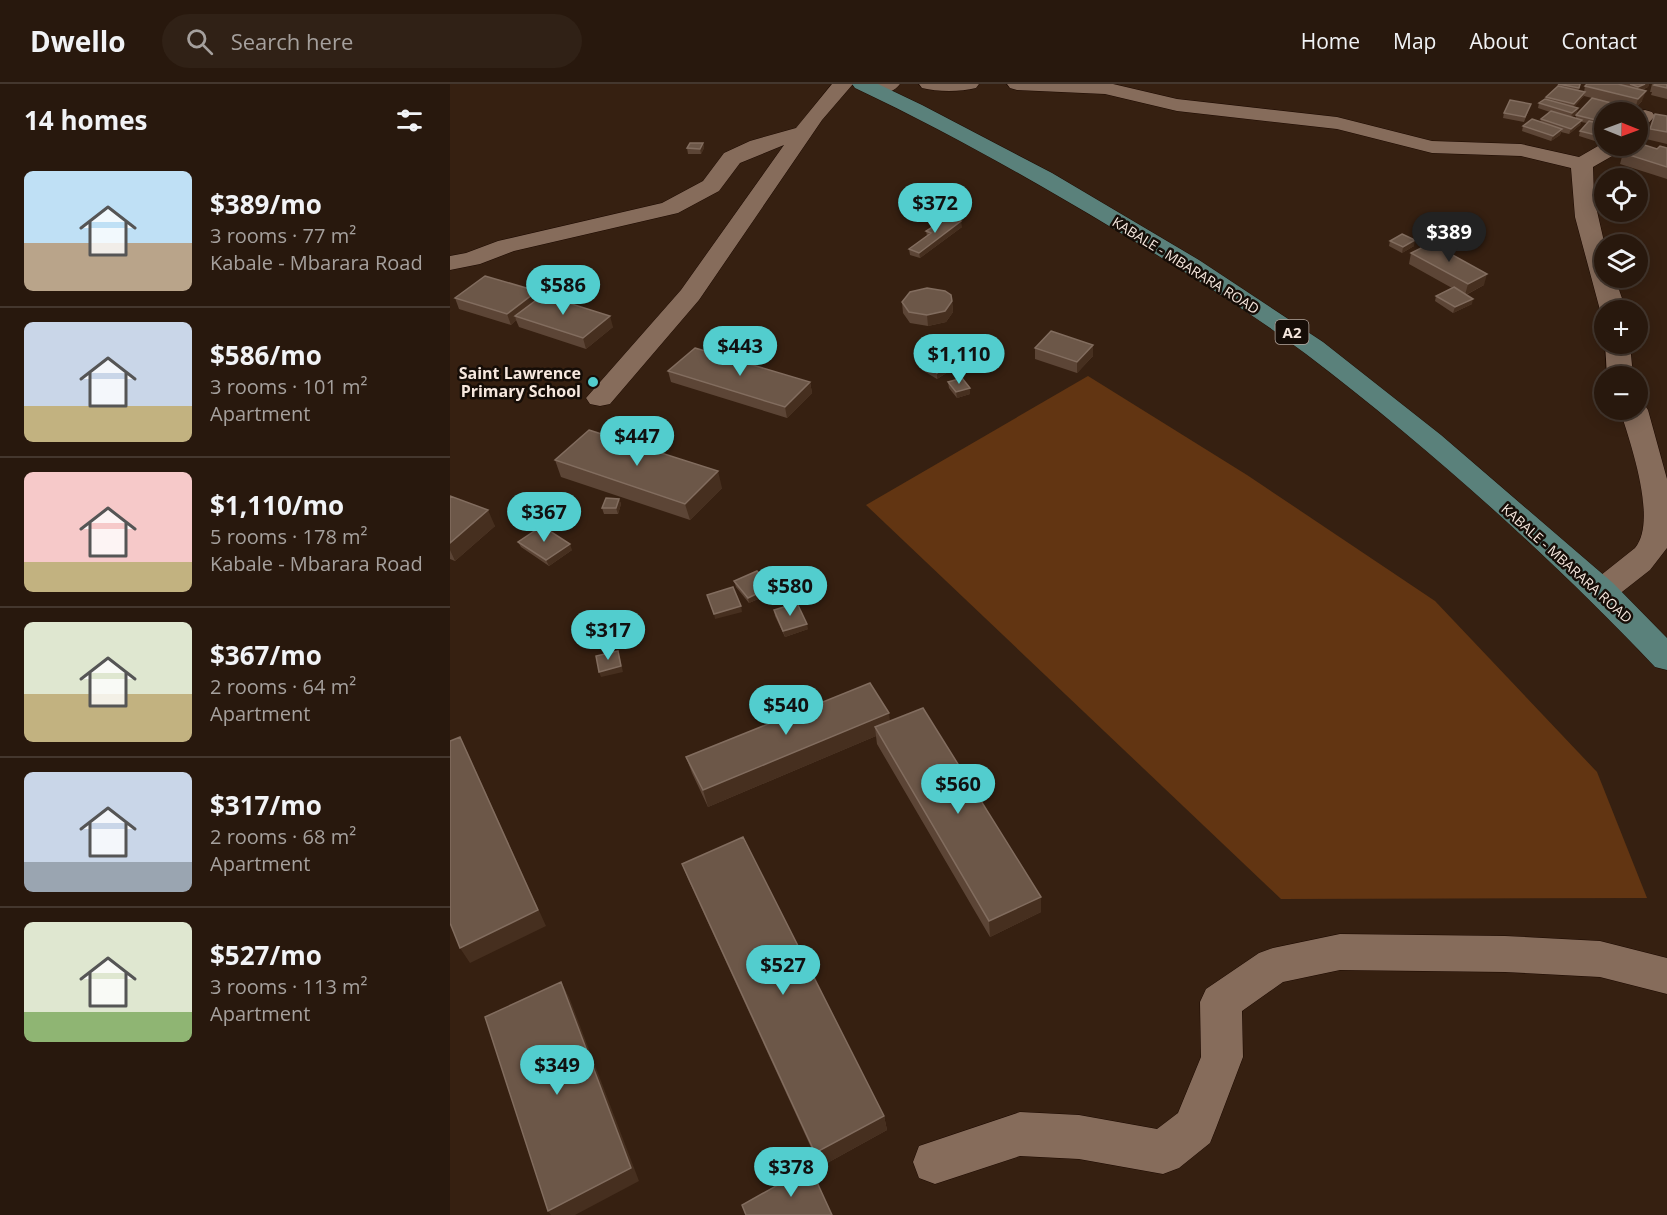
<!DOCTYPE html>
<meta charset="utf-8">
<style>
body{margin:0;font-family:"Open Sans",sans-serif;background:#302116;color:#f1f3f6;height:100vh;display:flex;flex-direction:column;font-size:22px;white-space:nowrap}
*{box-sizing:border-box;margin:0}
p{font-size:20px;color:#a5a09d}
.icon{flex:none;width:33px;height:33px;fill:none;stroke:currentColor;stroke-width:2;stroke-linecap:round;stroke-linejoin:round}
.map{position:relative;flex:1;overflow:hidden}
.panel{display:flex;flex-direction:column;background:#28180d;width:450px}
.panel>*{flex:none}
.needle{width:39px;rotate:91deg}
.controls{position:absolute;left:1144px;top:18px;display:grid;gap:12px}
.controls a{display:grid;place-items:center;width:54px;height:54px;border-radius:50%;background:#28180d;box-shadow:0 3px 15px #0003,0 0 0 2px #44372e;font-size:30px}
.price{position:absolute;translate:-50% -51px;padding:0 14px;border-radius:21px;background:#52cdce;color:#111;font-size:20px;line-height:39px;filter:drop-shadow(0 2px 3px #0008)}
.price::after{content:'';position:absolute;left:50%;top:36px;width:18px;height:14px;margin-left:-9px;background:inherit;clip-path:polygon(0 0,100% 0,50% 100%)}
.price.on{background:#222;color:#fff}
ul{padding:0;list-style:none}
li{display:flex;align-items:center;gap:18px;height:150px;padding:0 24px}
li+li{border-top:2px solid #44372e}
li span{display:grid;place-items:center;flex:none;width:168px;height:120px;border-radius:9px;color:#555}
li>.icon{margin-inline-start:auto}
span .icon{width:72px;height:72px;fill:#fffc;stroke-width:1}
li b{font-size:26px}
h2{display:flex;justify-content:space-between;align-items:center;height:72px;padding:0 24px;font-size:26px}
header{display:flex;align-items:center;gap:36px;box-sizing:border-box;height:84px;padding:0 30px;background:#28180d;border-bottom:2px solid #44372e}
header strong{font-size:28px}
nav{display:flex;gap:33px;margin-inline-start:auto;font-size:21px}
.search{width:420px;height:54px;background:#302116;display:flex;align-items:center;gap:15px;box-sizing:border-box;padding:0 21px;border-radius:33px;color:#a5a09d;font-size:22px}
main{display:flex;flex:1;min-height:0}
.map>svg:first-child{display:block}
.green{fill:#623512}
.lines{fill:none;stroke-linecap:round;stroke-linejoin:round}
.minor-casing{stroke:#1c0900;stroke-width:1}
.major-casing{stroke:#1c0900;stroke-width:1}
.minor{fill:#866c5b;fill-rule:evenodd}
.major{fill:#5a817b;fill-rule:evenodd}
.wall{fill:#5c4536}
.shaded-wall{fill:#462f1f}
.building{fill:#6c5748;stroke:#826d5f;stroke-width:1.5}
.poi-dot{fill:#52cdce;stroke:#160d07;stroke-width:2}
.labels{text-anchor:middle;dominant-baseline:central;stroke-width:5;stroke-linejoin:round;paint-order:stroke}
.far-street-label{font-size:14px;fill:#f6e7de;stroke:#160d07}
.shield{fill:#160d07;stroke:#b3a69e;stroke-width:1.5}
.shield-label{font-size:15px;font-weight:bold;fill:#f6e7de}
.poi-label{font-size:16px;font-weight:bold;fill:#f6e7de;stroke:#160d07;text-anchor:end}
</style>
<header>
<strong>Dwello</strong>
<div class="search"><svg class="icon" aria-label="search" viewBox="0 0 24 24"><circle cx="10" cy="10" r="6"/><path d="M15 15l6 6"/></svg>Search here</div>
<nav><a>Home</a><a>Map</a><a>About</a><a>Contact</a></nav>
</header>
<main>
<section class="panel">
<h2>14 homes<svg class="icon" aria-label="filters" viewBox="0 0 24 24"><path d="M4 7h16M4 17h16"/><circle cx="9" cy="7" r="2"/><circle cx="15" cy="17" r="2"/></svg></h2>
<ul>
<li><span style="background:linear-gradient(#bfe0f5 60%,#b9a48a 0)"><svg class="icon" aria-label="home" viewBox="0 0 24 24"><path d="M3 11l9-7 9 7M6 9v11h12V9"/></svg></span><div><b>$389/mo</b><p>3 rooms · 77 m²</p><p>Kabale - Mbarara Road</p></div></li>
<li><span style="background:linear-gradient(#c9d6e8 70%,#c2b280 0)"><svg class="icon" aria-label="home" viewBox="0 0 24 24"><path d="M3 11l9-7 9 7M6 9v11h12V9"/></svg></span><div><b>$586/mo</b><p>3 rooms · 101 m²</p><p>Apartment</p></div></li>
<li><span style="background:linear-gradient(#f6c9c9 75%,#c2b280 0)"><svg class="icon" aria-label="home" viewBox="0 0 24 24"><path d="M3 11l9-7 9 7M6 9v11h12V9"/></svg></span><div><b>$1,110/mo</b><p>5 rooms · 178 m²</p><p>Kabale - Mbarara Road</p></div></li>
<li><span style="background:linear-gradient(#dfe7d0 60%,#c2b280 0)"><svg class="icon" aria-label="home" viewBox="0 0 24 24"><path d="M3 11l9-7 9 7M6 9v11h12V9"/></svg></span><div><b>$367/mo</b><p>2 rooms · 64 m²</p><p>Apartment</p></div></li>
<li><span style="background:linear-gradient(#c9d6e8 75%,#9aa5b1 0)"><svg class="icon" aria-label="home" viewBox="0 0 24 24"><path d="M3 11l9-7 9 7M6 9v11h12V9"/></svg></span><div><b>$317/mo</b><p>2 rooms · 68 m²</p><p>Apartment</p></div></li>
<li><span style="background:linear-gradient(#dfe7d0 75%,#8fb573 0)"><svg class="icon" aria-label="home" viewBox="0 0 24 24"><path d="M3 11l9-7 9 7M6 9v11h12V9"/></svg></span><div><b>$527/mo</b><p>3 rooms · 113 m²</p><p>Apartment</p></div></li>
</ul>
</section>
<div class="map">
<svg width="1217" height="1131" viewBox="0 0 1217 1131">
<rect width="100%" height="100%" fill="#362011"/>
<!-- green -->
<path class="green" d="M638,292L797,391L985,517L1147,688L1197,814L831,815L416,421Z"/>
<g class="lines">
<!-- minor casing -->
<g class="minor-casing">
<path id="minor" d="M382,0H403L372,36L249,216L160,320L150,322L140,320L136,314L231,206L334,61L290,79L269,107L228,129L64,167L30,180L0,186V172L16,169L48,157L212,119L253,97L274,69L300,57L346,44Z
M420,0H450C444,9 428,12 418,9L415,5Z
M469,0H529L526,4C510,8 488,8 472,4Z
M557,0H663L727,15L887,33L982,57L1071,60L1129,73L1155,58V62H1173L1171,67L1143,83L1144,114L1155,162V194H1165L1176,226H1155V232L1150,226L1125,133L1121,84L1071,72L982,69L887,45L727,27L655,10L567,6L560,4Z
M1195,26L1202,28L1205,32L1195,43L1188,45L1187,28Z
M1155,259L1180,260L1183,292H1157Z
M1188,319L1194,320L1198,326L1217,395V464L1200,486L1163,515L1152,518L1141,515L1136,507L1141,499L1185,464C1208,437 1180,358 1170,326H1188Z
M890,850L1055,852L1150,857L1217,874V910L1150,893L1055,888L890,886L833,898L792,927L793,973L766,1044L760,1059L729,1084L713,1090L629,1075L570,1072L485,1100L469,1094L463,1078L469,1062L570,1028L629,1031L707,1045L728,1029L751,973L750,918L756,905L809,869L823,864Z"/>
</g>
<!-- major casing -->
<g class="major-casing">
<path id="major" d="M402,0H428L472,21L602,89L749,176L873,258L991,351L1163,499L1217,554V586L1205,583C1100,472 978,363 856,270C795,224 729,184 664,145C579,94 494,46 405,4Z"/>
</g>
<!-- minor -->
<use href="#minor" class="minor"/>
<!-- major -->
<use href="#major" class="major"/>
</g>
<!-- wall -->
<path class="wall" d="M1108,0H1131L1128,7L1134,8L1135,2L1137,0H1199L1198,3L1192,6V17L1185,25L1134,12L1124,23L1128,24L1126,30L1122,33L1126,34V31L1164,26L1161,28H1155V35L1150,40L1155,41L1148,58L1129,52L1130,47L1137,39L1131,38L1130,41L1119,50L1111,48L1110,51L1101,57L1072,47L1073,42L1090,38L1091,35L1100,28L1088,24L1089,19L1096,15V13L1107,3Z
M1202,0H1217V15L1201,11L1202,8H1200Z
M1081,20L1074,38L1053,34L1054,29Z
M1205,30L1217,32V60L1196,55Z
M253,59L254,64L251,70H238L237,64Z
M1217,64V95L1170,80L1173,69Z
M512,143L470,174L460,171L459,165L477,152L476,147Z
M940,157L964,162L952,169L939,162Z
M961,169L1034,201L1016,211L1022,220L1003,229L985,217L986,212L1002,204L959,180Z
M5,214H90L163,243L136,265L69,243L66,236L61,241L9,225Z
M502,217L503,228L496,238L478,242L460,239L453,229L452,218Z
M585,264L643,272L627,289L585,275Z
M472,280L498,282V288L487,295L472,286Z
M218,287L360,298L362,309L337,334L221,298Z
M498,298L520,310L507,314L499,304Z
M105,376L272,404L240,436L111,393Z
M0,412L45,442L5,477L0,475Z
M169,415L171,420L168,430H154L152,424Z
M68,458L122,466L99,482L71,463Z
M284,497L322,509L299,519L286,503Z
M324,526L358,545L335,553L325,532Z
M440,637L591,828L540,853L427,660L426,652L258,723L242,689L236,673Z
M232,780L434,1032L437,1046L370,1083L238,795Z"/>
<!-- shaded-wall -->
<path class="shaded-wall" d="M1195,0H1199L1198,3L1186,8L1188,3Z
M1196,7L1192,17L1185,25L1188,15Z
M1135,8L1133,13L1123,25L1124,20Z
M1165,20L1164,26L1161,28H1158Z
M1128,24L1126,30L1121,34L1122,29Z
M1155,32V35L1148,42L1150,37Z
M1132,36L1130,41L1119,50L1121,45Z
M1112,45L1110,51L1101,57L1103,52Z
M1155,46V49L1148,58L1150,52Z
M253,59L254,64L251,70L250,65Z
M511,137L512,143L470,174L469,169Z
M965,156L964,162L952,169L953,163Z
M1037,190L1034,201L1015,211L1018,200Z
M87,207L91,218L65,232L66,236L61,241L57,230Z
M1023,215L1022,220L1003,229L1005,223Z
M502,217L503,228L496,238L478,242L477,231Z
M160,232L163,243L136,265L133,254Z
M643,261V272L627,289V278Z
M498,282V288L487,295V289Z
M360,298L362,309L337,334L335,323Z
M520,304V310L507,314L506,308Z
M268,387L272,404L240,436L235,420Z
M169,415L171,420L168,430L166,424Z
M38,426L45,442L5,477L0,466V459Z
M120,460L122,466L99,482L96,476Z
M321,503L322,509L299,519L298,514Z
M291,522L292,528L265,535L264,530Z
M357,540L358,545L335,553L333,547Z
M168,567L173,588L151,593L149,588Z
M439,629L441,646L425,643L426,652L258,723L253,706Z
M10,653L18,669L96,842L20,879L10,864Z
M591,813V828L540,853L539,837Z
M111,898L119,913L189,1097L125,1131H101L98,1127Z
M434,1032L437,1046L370,1083L365,1069Z"/>
<!-- building -->
<path class="building" d="M1108,0H1130L1129,4Z
M1137,0H1168L1196,7L1188,15L1135,2Z
M1180,0H1195L1188,3Z
M1205,0H1217V4L1204,1Z
M1108,2L1135,8L1124,20L1096,13Z
M1142,14L1165,20L1158,28H1155V32L1150,37L1126,31Z
M1095,15L1128,24L1122,29L1089,19Z
M1060,16L1081,20L1075,33L1054,29Z
M1101,27L1132,36L1121,45L1091,35Z
M1205,30L1217,32V48L1200,45Z
M1082,35L1112,45L1103,52L1073,42Z
M1139,37L1155,41V46L1150,52L1130,47Z
M240,59H253L250,65L237,64Z
M1188,59L1207,65L1210,62L1217,64V83L1173,69L1181,62H1188Z
M498,133L511,137L469,169L459,165L481,149L476,147Z
M952,150L965,156L953,163L940,157Z
M981,159L1037,190L1018,200L961,169Z
M35,192L87,207L57,230L5,214Z
M1004,203L1023,215L1005,223L986,212Z
M477,204L495,207L501,211L502,217L495,227L477,231L459,228L452,218L460,208Z
M93,211L160,232L133,254L65,232Z
M601,247L643,261L627,278L585,264Z
M245,264L360,298L335,323L218,287Z
M483,274L498,282L487,289L472,280Z
M512,294L520,304L506,308L498,298Z
M139,346L268,387L235,420L105,376Z
M0,412L38,426L0,459Z
M156,414L169,415L166,424H152Z
M92,442L120,460L96,476L68,458Z
M307,487L321,503L298,514L284,497Z
M283,503L291,522L264,530L257,511Z
M347,519L357,540L333,547L324,526Z
M168,567L171,582L149,588L146,572Z
M420,599L439,629L253,706L236,673Z
M473,624L591,813L539,837L425,643Z
M10,653L88,826L10,864L0,839V657Z
M293,753L434,1032L365,1069L232,780Z
M111,898L181,1084L98,1127L35,933Z
M360,1083L382,1131H296L292,1121Z"/>
<!-- markers -->
<circle class="poi-dot" cx="143" cy="298" r="6"/>
<g class="labels">
<!-- far-street labels -->
<g class="far-street-label">
<text transform="translate(736 181) rotate(32)">KABALE - MBARARA ROAD</text>
<text transform="translate(1117 479) rotate(42)">KABALE - MBARARA ROAD</text>
</g>
<!-- shield labels -->
<rect class="shield" x="825.5" y="236" width="33" height="24" rx="4.5"/>
<g class="shield-label">
<text x="842" y="248">A2</text>
</g>
<!-- poi labels -->
<g class="poi-label">
<text x="131" y="289">Saint Lawrence<tspan x="131" dy="18">Primary School</tspan></text>
</g>
</g>
</svg>
<div class="controls">
<a><svg class="needle" viewBox="-14 -14 28 28"><path d="M0-13l5 13h-10z" fill="#e53935"/><path d="M0 13l5-13h-10z" fill="#a5a09d"/></svg></a>
<a><svg class="icon" aria-label="locate" viewBox="0 0 24 24"><circle cx="12" cy="12" r="6"/><path d="M12 2v4M12 18v4M2 12h4M18 12h4"/></svg></a>
<a><svg class="icon" aria-label="layers" viewBox="0 0 24 24"><path d="M12 4l9 5-9 5-9-5zM3 14l9 5 9-5"/></svg></a>
<a>+</a>
<a>−</a>
</div>
<b class="price" style="left:485px;top:150px">$372</b>
<b class="price on" style="left:999px;top:179px">$389</b>
<b class="price" style="left:113px;top:232px">$586</b>
<b class="price" style="left:290px;top:293px">$443</b>
<b class="price" style="left:509px;top:301px">$1,110</b>
<b class="price" style="left:187px;top:383px">$447</b>
<b class="price" style="left:94px;top:459px">$367</b>
<b class="price" style="left:340px;top:533px">$580</b>
<b class="price" style="left:158px;top:577px">$317</b>
<b class="price" style="left:336px;top:652px">$540</b>
<b class="price" style="left:508px;top:731px">$560</b>
<b class="price" style="left:333px;top:912px">$527</b>
<b class="price" style="left:107px;top:1012px">$349</b>
<b class="price" style="left:341px;top:1114px">$378</b>
</div>
</main>
